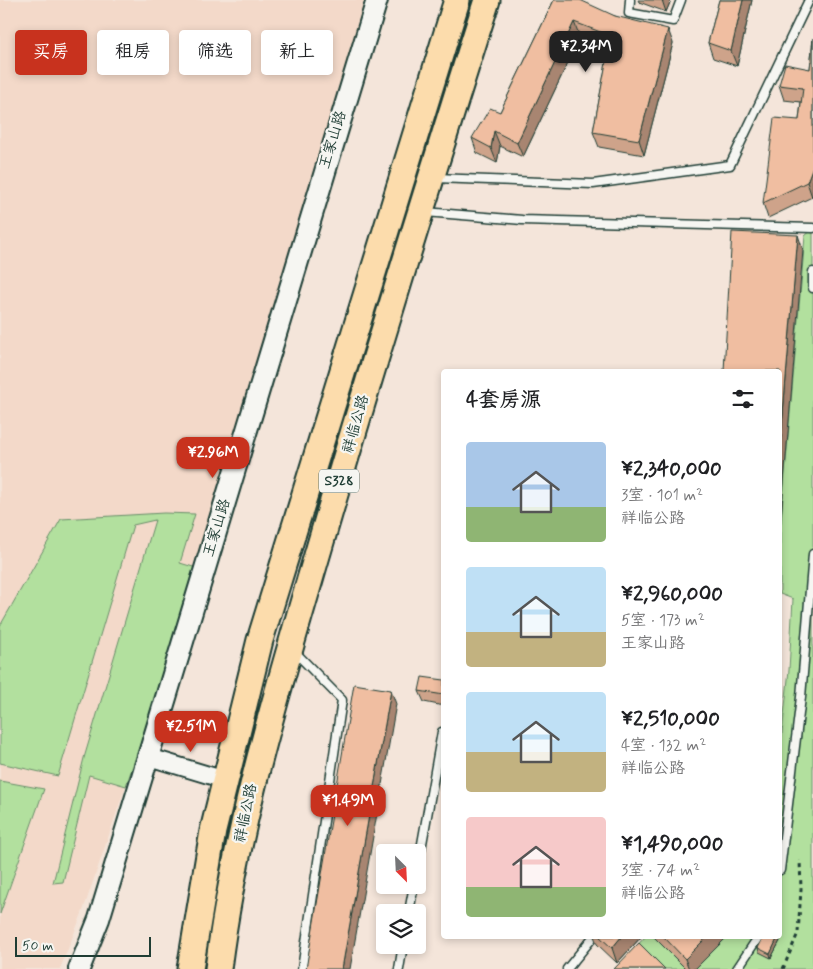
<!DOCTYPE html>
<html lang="zh">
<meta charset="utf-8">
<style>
body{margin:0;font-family:Mynerve,"LXGW WenKai TC",sans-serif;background:#f2f2f2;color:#202124;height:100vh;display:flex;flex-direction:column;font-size:19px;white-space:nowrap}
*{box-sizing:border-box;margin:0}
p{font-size:16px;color:#757577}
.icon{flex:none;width:28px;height:28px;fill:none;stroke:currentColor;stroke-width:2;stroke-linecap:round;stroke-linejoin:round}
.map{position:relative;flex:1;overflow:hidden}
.drawer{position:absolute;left:441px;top:369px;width:341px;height:570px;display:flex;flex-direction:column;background:#fff;border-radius:5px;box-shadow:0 2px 8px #0003}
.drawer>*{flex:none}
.guide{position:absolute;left:15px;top:30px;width:351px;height:45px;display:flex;gap:10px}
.needle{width:32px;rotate:156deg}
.tools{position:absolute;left:376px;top:844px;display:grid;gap:10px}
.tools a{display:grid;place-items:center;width:50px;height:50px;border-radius:5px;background:#fff;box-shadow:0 2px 8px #0003;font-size:25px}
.scale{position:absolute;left:15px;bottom:12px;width:136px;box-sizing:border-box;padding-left:5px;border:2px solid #1f3d34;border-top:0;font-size:14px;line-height:18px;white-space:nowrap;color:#1f3d34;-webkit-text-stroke:4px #f6f6f2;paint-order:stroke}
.price{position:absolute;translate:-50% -42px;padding:0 11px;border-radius:10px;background:#c8321e;color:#fff;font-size:16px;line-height:32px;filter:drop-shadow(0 1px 2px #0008)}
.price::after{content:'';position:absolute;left:50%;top:30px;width:15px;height:11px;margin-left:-8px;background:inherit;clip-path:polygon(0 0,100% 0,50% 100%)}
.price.selected{background:#222;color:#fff}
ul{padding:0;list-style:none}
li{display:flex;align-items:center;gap:15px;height:125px;padding:0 25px}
li span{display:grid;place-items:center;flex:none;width:140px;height:100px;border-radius:5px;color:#555}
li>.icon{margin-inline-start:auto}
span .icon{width:60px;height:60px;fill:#fffc;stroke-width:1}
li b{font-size:21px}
h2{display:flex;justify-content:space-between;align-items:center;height:60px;padding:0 25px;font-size:21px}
.tag{padding:0 18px;border-radius:5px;background:#fff;box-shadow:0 2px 8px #0003;font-size:18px;line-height:45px}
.tag.selected{background:#c8321e;color:#fff}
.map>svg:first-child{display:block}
.built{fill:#f3d9c9}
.green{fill:#b2e09e;stroke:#688e69}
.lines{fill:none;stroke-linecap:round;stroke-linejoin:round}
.service-casing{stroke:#1f3d34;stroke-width:11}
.minor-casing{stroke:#1f3d34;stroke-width:20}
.tertiary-casing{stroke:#1f3d34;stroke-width:24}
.primary-casing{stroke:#1f3d34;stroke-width:29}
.path{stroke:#1f3d34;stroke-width:3;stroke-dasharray:4 4;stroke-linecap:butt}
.service{stroke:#f6f6f2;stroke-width:8}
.minor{stroke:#f6f6f2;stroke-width:16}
.tertiary{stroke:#f6f6f2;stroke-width:20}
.primary{stroke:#fcdcac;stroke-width:25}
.wall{fill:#cea38a;stroke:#1f3d34}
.shaded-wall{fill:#a88571;stroke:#1f3d34}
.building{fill:#f0bea1;stroke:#1f3d34}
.labels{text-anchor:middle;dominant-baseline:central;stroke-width:4.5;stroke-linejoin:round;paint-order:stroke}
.shield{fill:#f6f6f2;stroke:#60746d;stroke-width:1}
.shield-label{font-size:14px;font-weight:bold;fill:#1f3d34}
.street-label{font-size:15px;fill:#1f3d34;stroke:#f6f6f2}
</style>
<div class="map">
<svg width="813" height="969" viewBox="0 0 813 969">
<rect width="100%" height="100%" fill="#f4e5da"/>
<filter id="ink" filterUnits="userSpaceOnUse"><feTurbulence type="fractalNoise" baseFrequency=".02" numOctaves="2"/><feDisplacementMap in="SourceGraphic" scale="10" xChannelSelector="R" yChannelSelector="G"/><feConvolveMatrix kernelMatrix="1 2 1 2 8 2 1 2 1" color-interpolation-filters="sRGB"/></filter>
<g filter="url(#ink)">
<!-- built -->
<path class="built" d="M0,0H375L225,495L83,911L60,969H0Z"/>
<!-- green -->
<path class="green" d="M813,229V969H615L646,936H780V752L789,670L793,599L780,594V532L805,236Z
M164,513L195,514L180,563L200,569L126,786L89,775L63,882L53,883L84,758L155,520L133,525L58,776L0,763V626L61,519Z
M0,781L44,789L0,914Z"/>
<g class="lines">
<!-- service casing -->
<g class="service-casing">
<path id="service" d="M630,0L629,13L673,21L681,0
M435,178L593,184L730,165L809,0
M425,212L522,220L813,228
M813,272V288
M294,651L342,700L302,969
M418,866L442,732H444
M780,870L801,697L813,554
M409,912L414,885
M399,969L403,945
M567,969L594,936
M737,969L759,936"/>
</g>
<!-- minor casing -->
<g class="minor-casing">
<path id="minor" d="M149,757L225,780"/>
</g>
<!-- tertiary casing -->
<g class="tertiary-casing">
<path id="tertiary" d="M79,969L99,919L377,0"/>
</g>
<!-- primary casing -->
<g class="primary-casing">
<path id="primary" d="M190,969L213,831L260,640L457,0
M218,969C236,826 278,689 318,552C372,367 429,183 487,0"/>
</g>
<!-- path -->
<path class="path" d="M783,969L798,933L801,890L800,860"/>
<!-- service -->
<use href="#service" class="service"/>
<!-- minor -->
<use href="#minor" class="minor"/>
<!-- tertiary -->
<use href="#tertiary" class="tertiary"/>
<!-- primary -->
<use href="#primary" class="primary"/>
</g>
<!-- wall -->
<path class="wall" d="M554,0L615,16L673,43L644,155L599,147L593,132L609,48L580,37L523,157L500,146L497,163L477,153L472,138L500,112Z
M638,0H671L666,12L639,2Z
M719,0H752L737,66L713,58L708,43Z
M813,38V195L812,197L768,218L763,203L799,120L801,102L784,100L779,85L810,69Z
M444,680V706L424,702L419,691Z
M594,936H642L617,963L597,944Z
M653,936H728L695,969H686Z
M778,937L780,941L771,958L759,952L758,948Z"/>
<!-- shaded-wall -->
<path class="shaded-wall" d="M662,0H671L666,12Z
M743,0H752L737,66L731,51Z
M574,22L580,37L523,157L517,143Z
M668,29L673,43L644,155L639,140Z
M494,131L500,146L497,163L491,148Z
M813,166V195L812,197L807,182Z
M798,235L803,250L780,530V449Z
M391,690L396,704L350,969H342Z
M622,936H642L617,963L612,948Z
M708,936H728L695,969H689L685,959Z
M778,937L780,941L771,958L770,954Z"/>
<!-- building -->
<path class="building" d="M554,0H580L615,16L668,29L639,140L593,132L611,36L574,22L517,143L494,131L491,148L472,138L490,108L500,112Z
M719,0H743L731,51L708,43Z
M813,38V166L807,182L763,203L774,118L799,120L803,88L779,85L785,64L810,69Z
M732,232L798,235L780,449V371H724Z
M422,677L444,680V695L419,691Z
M354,684L391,690L342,969H306Z
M599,936H622L612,948Z
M663,936H708L685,959Z
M764,936L778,937L770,954L758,948Z
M639,943L665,969H614Z"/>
</g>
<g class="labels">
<!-- shield labels -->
<rect class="shield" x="319" y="469.5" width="40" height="23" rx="4"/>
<g class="shield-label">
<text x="339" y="481">S328</text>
</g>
<!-- street labels -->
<g class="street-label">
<text transform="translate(333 140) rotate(-73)">王家山路</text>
<text transform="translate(356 424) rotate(-74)">祥临公路</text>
<text transform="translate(217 528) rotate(-73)">王家山路</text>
<text transform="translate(246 813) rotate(-78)">祥临公路</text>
</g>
</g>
</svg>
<div class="tools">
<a><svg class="needle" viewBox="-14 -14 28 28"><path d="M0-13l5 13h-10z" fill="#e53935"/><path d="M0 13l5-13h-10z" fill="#757577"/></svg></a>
<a><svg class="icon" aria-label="layers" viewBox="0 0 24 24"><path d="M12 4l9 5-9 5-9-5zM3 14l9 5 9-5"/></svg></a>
</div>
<div class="scale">50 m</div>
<b class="price selected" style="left:586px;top:73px">¥2.34M</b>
<b class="price" style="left:213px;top:479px">¥2.96M</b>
<b class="price" style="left:191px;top:753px">¥2.51M</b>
<b class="price" style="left:348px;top:827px">¥1.49M</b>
<div class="guide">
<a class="tag selected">买房</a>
<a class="tag">租房</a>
<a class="tag">筛选</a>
<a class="tag">新上</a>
</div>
<section class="drawer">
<h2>4套房源<svg class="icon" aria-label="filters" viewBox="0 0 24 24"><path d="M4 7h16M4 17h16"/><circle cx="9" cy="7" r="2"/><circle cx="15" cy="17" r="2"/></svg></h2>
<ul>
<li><span style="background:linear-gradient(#a9c7e8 65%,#8fb573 0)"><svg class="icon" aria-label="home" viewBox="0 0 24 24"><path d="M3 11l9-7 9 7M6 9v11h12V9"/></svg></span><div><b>¥2,340,000</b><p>3室 · 101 m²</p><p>祥临公路</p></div></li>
<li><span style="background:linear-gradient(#bfe0f5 65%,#c2b280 0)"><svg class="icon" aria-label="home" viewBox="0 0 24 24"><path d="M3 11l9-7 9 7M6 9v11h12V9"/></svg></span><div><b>¥2,960,000</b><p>5室 · 173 m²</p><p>王家山路</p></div></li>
<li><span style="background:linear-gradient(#bfe0f5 60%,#c2b280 0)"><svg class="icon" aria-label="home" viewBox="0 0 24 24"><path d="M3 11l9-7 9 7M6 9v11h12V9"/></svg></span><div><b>¥2,510,000</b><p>4室 · 132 m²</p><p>祥临公路</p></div></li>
<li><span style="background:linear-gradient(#f6c9c9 70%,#8fb573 0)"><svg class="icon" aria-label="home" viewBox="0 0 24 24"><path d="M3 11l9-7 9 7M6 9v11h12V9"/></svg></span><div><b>¥1,490,000</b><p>3室 · 74 m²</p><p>祥临公路</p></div></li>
</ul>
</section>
</div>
